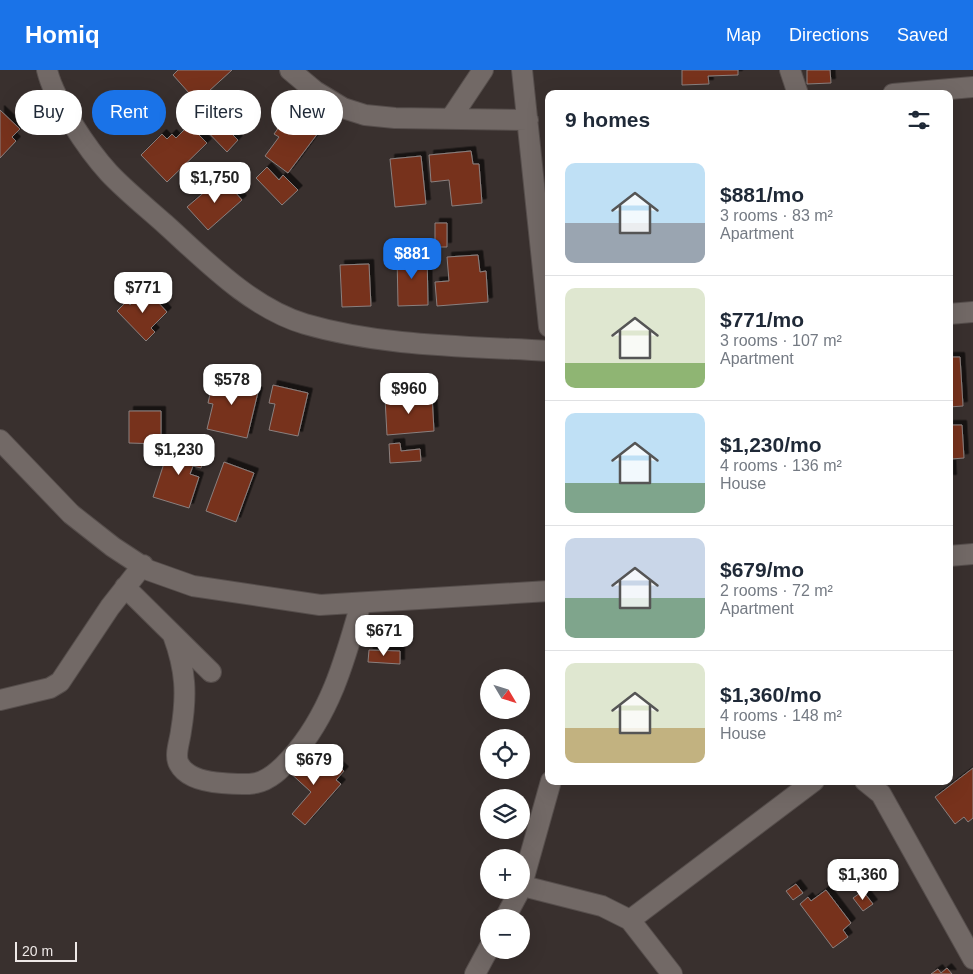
<!DOCTYPE html>
<meta charset="utf-8">
<style>
body{margin:0;font-family:Arial,sans-serif;background:#f2f2f3;color:#1f2937;height:100vh;display:flex;flex-direction:column;font-size:19px;white-space:nowrap}
*{box-sizing:border-box;margin:0}
p{font-size:16px;color:#747a83}
.icon{flex:none;width:28px;height:28px;fill:none;stroke:currentColor;stroke-width:2;stroke-linecap:round;stroke-linejoin:round}
.map{position:relative;flex:1;overflow:hidden}
.panel{position:absolute;left:545px;top:20px;width:408px;height:695px;display:flex;flex-direction:column;background:#fff;border-radius:10px;box-shadow:0 5px 20px #0002}
.panel>*{flex:none}
.banner{position:absolute;left:15px;top:20px;width:455px;height:45px;display:flex;gap:10px}
.needle{width:32px;rotate:128deg}
.tools{position:absolute;left:480px;top:599px;display:grid;gap:10px}
.tools a{display:grid;place-items:center;width:50px;height:50px;border-radius:50%;background:#fff;box-shadow:0 5px 20px #0002;font-size:25px}
.scale{position:absolute;left:15px;bottom:12px;width:62px;box-sizing:border-box;padding-left:5px;border:2px solid #eee8e7;border-top:0;font-size:14px;line-height:18px;white-space:nowrap;color:#eee8e7;-webkit-text-stroke:4px #39302e;paint-order:stroke}
.price{position:absolute;translate:-50% -42px;padding:0 11px;border-radius:10px;background:#fff;color:#222;font-size:16px;line-height:32px;filter:drop-shadow(0 1px 2px #0008)}
.price::after{content:'';position:absolute;left:50%;top:30px;width:15px;height:11px;margin-left:-8px;background:inherit;clip-path:polygon(0 0,100% 0,50% 100%)}
.price.active{background:#1a73e8;color:#fff}
ul{padding:0;list-style:none}
li{display:flex;align-items:center;gap:15px;height:125px;padding:0 20px}
li+li{border-top:1px solid #e0e1e3}
li span{display:grid;place-items:center;flex:none;width:140px;height:100px;border-radius:10px;color:#555}
li>.icon{margin-inline-start:auto}
span .icon{width:60px;height:60px;fill:#fffc;stroke-width:1}
li b{font-size:21px}
h2{display:flex;justify-content:space-between;align-items:center;height:60px;padding:0 20px;font-size:21px}
.pill{padding:0 18px;border-radius:22px;background:#fff;box-shadow:0 5px 20px #0002;font-size:18px;line-height:45px}
.pill.active{background:#1a73e8;color:#fff}
header{display:flex;align-items:center;gap:30px;box-sizing:border-box;height:70px;padding:0 25px;background:#1a73e8;color:#fff}
header strong{font-size:24px}
nav{display:flex;gap:28px;margin-inline-start:auto;font-size:18px}
.map>svg:first-child{display:block}
.building{fill:#77311f;stroke:#8a807e;filter:url(#shadow)}
.lines{fill:none;stroke-linecap:round;stroke-linejoin:round}
.minor-casing{stroke:#564e4c;stroke-width:22}
.minor{stroke:#726966;stroke-width:20}
</style>
<header>
<strong>Homiq</strong>
<nav><a>Map</a><a>Directions</a><a>Saved</a></nav>
</header>
<div class="map">
<svg width="973" height="904" viewBox="0 0 973 904">
<defs>
<filter id="shadow"><feDropShadow dx="4.5" dy="-4.5" stdDeviation="0" flood-color="#0009"/></filter>
</defs>
<rect width="100%" height="100%" fill="#39302e"/>
<!-- building -->
<path class="building" d="M178,0H232L197,32L173,5Z
M682,0H738V5L708,6L709,14L682,15Z
M807,0H830L831,13L807,14Z
M0,40L20,59L12,67L16,71L0,88Z
M212,41L224,54L229,49L238,58L232,64L238,70L227,82L199,53Z
M290,42L318,63L288,103L265,86L279,67L274,64Z
M189,55L207,73L167,112L141,85L162,64L167,69L172,64L176,68Z
M471,81L473,94H479L482,133L452,136L449,110L431,112L429,85Z
M421,86L426,134L395,137L390,89Z
M267,97L279,110L283,105L298,120L282,135L256,108Z
M222,107L242,130L208,160L187,137Z
M435,153H447V177H435Z
M427,183L428,235L398,236L397,184Z
M478,185L480,202L486,201L488,232L437,236L435,212L449,211L447,187Z
M369,194L371,236L342,237L340,195Z
M146,219L167,242L151,258L155,262L146,271L117,241L127,231L130,235Z
M949,287H960L963,336L949,337Z
M223,304L254,311L252,320L258,322L247,368L207,359L213,334L208,333L213,311L221,313Z
M273,315L308,323L298,366L269,360L275,334L269,333Z
M432,325L434,361L387,365L385,328Z
M129,341H161V374L129,373Z
M949,355H962L964,388L951,389L952,409H949Z
M400,373L401,381L420,379L421,391L390,393L389,374Z
M178,374L206,383L201,398L193,396L190,404L199,407L189,438L153,427L169,378L176,380Z
M224,392L254,403L236,452L206,441Z
M369,580L400,581V594L368,592Z
M303,683L326,703L335,693L344,701L336,710L341,714L305,755L292,744L311,722L287,700Z
M973,698V748L968,752L964,747L955,754L935,727Z
M796,814L803,823L793,830L786,821Z
M826,820L851,853L843,860L848,867L833,878L800,834L808,827L811,831Z
M863,821L873,834L863,841L853,828Z
M947,898L952,904H931L938,899L941,903Z"/>
<g class="lines">
<!-- minor casing -->
<g class="minor-casing">
<path id="minor" d="M47,0C54,30 88,80 109,103C126,121 146,137 165,154C206,191 251,238 305,254C384,277 468,276 549,281
M290,0L315,21L343,38L365,45L395,48L528,50
M522,0L549,257
M790,0L798,24
M893,24L973,17
M451,48L483,0
M949,244L973,242
M0,370L71,444L113,477L148,500L193,516L320,535L549,521
M949,486L973,484
M125,517L211,602
M173,565C186,600 187,625 181,661C180,671 174,685 179,694C187,709 207,712 222,713C233,714 246,715 256,713C270,710 281,699 290,689C330,645 345,590 361,533
M0,630L50,618L60,612L110,537L143,495
M865,711L881,724L973,889
M523,816L602,836L630,850L672,904
M521,818L551,711
M505,848L520,820
M630,850L814,711
M475,904L489,878"/>
</g>
<!-- minor -->
<use href="#minor" class="minor"/>
</g>
</svg>
<div class="tools">
<a><svg class="needle" viewBox="-14 -14 28 28"><path d="M0-13l5 13h-10z" fill="#e53935"/><path d="M0 13l5-13h-10z" fill="#747a83"/></svg></a>
<a><svg class="icon" aria-label="locate" viewBox="0 0 24 24"><circle cx="12" cy="12" r="6"/><path d="M12 2v4M12 18v4M2 12h4M18 12h4"/></svg></a>
<a><svg class="icon" aria-label="layers" viewBox="0 0 24 24"><path d="M12 4l9 5-9 5-9-5zM3 14l9 5 9-5"/></svg></a>
<a>+</a>
<a>−</a>
</div>
<div class="scale">20 m</div>
<b class="price" style="left:215px;top:134px">$1,750</b>
<b class="price active" style="left:412px;top:210px">$881</b>
<b class="price" style="left:143px;top:244px">$771</b>
<b class="price" style="left:232px;top:336px">$578</b>
<b class="price" style="left:409px;top:345px">$960</b>
<b class="price" style="left:179px;top:406px">$1,230</b>
<b class="price" style="left:384px;top:587px">$671</b>
<b class="price" style="left:314px;top:716px">$679</b>
<b class="price" style="left:863px;top:831px">$1,360</b>
<div class="banner">
<a class="pill">Buy</a>
<a class="pill active">Rent</a>
<a class="pill">Filters</a>
<a class="pill">New</a>
</div>
<section class="panel">
<h2>9 homes<svg class="icon" aria-label="filters" viewBox="0 0 24 24"><path d="M4 7h16M4 17h16"/><circle cx="9" cy="7" r="2"/><circle cx="15" cy="17" r="2"/></svg></h2>
<ul>
<li><span style="background:linear-gradient(#bfe0f5 60%,#9aa5b1 0)"><svg class="icon" aria-label="home" viewBox="0 0 24 24"><path d="M3 11l9-7 9 7M6 9v11h12V9"/></svg></span><div><b>$881/mo</b><p>3 rooms · 83 m²</p><p>Apartment</p></div></li>
<li><span style="background:linear-gradient(#dfe7d0 75%,#8fb573 0)"><svg class="icon" aria-label="home" viewBox="0 0 24 24"><path d="M3 11l9-7 9 7M6 9v11h12V9"/></svg></span><div><b>$771/mo</b><p>3 rooms · 107 m²</p><p>Apartment</p></div></li>
<li><span style="background:linear-gradient(#bfe0f5 70%,#7fa58c 0)"><svg class="icon" aria-label="home" viewBox="0 0 24 24"><path d="M3 11l9-7 9 7M6 9v11h12V9"/></svg></span><div><b>$1,230/mo</b><p>4 rooms · 136 m²</p><p>House</p></div></li>
<li><span style="background:linear-gradient(#c9d6e8 60%,#7fa58c 0)"><svg class="icon" aria-label="home" viewBox="0 0 24 24"><path d="M3 11l9-7 9 7M6 9v11h12V9"/></svg></span><div><b>$679/mo</b><p>2 rooms · 72 m²</p><p>Apartment</p></div></li>
<li><span style="background:linear-gradient(#dfe7d0 65%,#c2b280 0)"><svg class="icon" aria-label="home" viewBox="0 0 24 24"><path d="M3 11l9-7 9 7M6 9v11h12V9"/></svg></span><div><b>$1,360/mo</b><p>4 rooms · 148 m²</p><p>House</p></div></li>
</ul>
</section>
</div>
